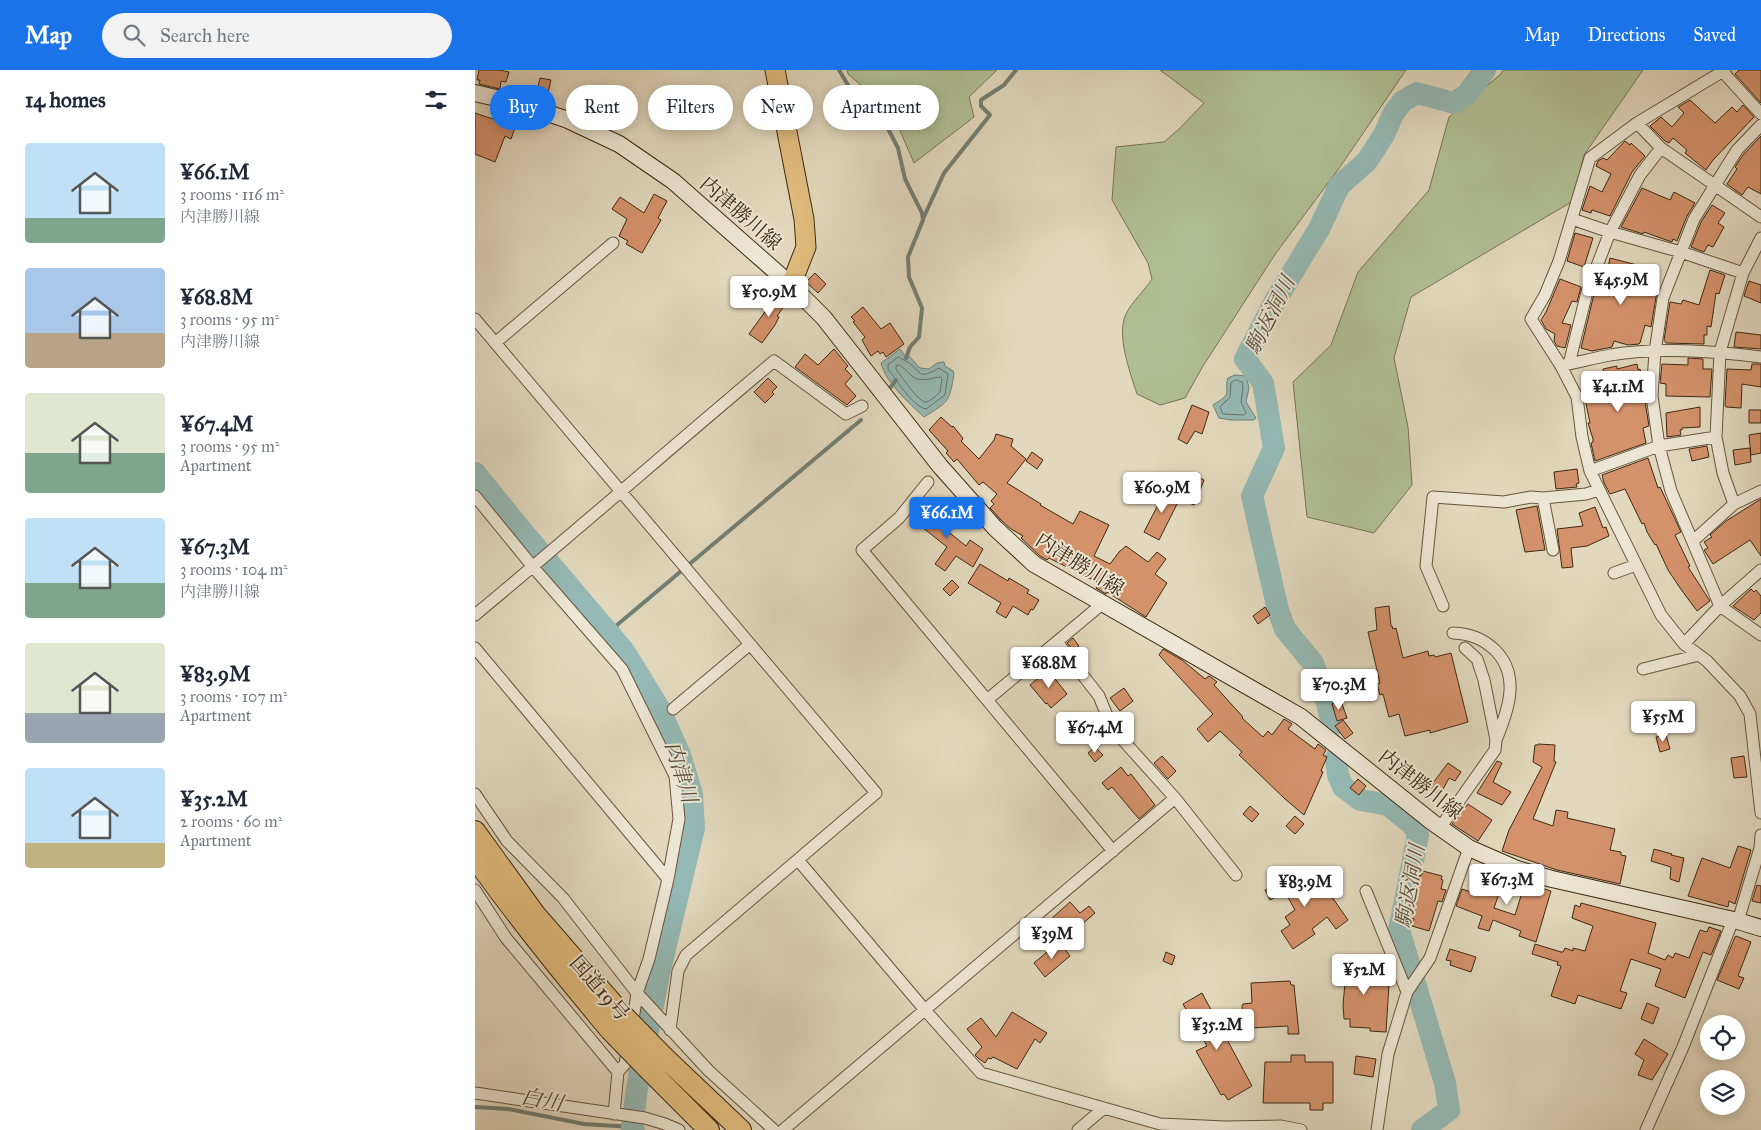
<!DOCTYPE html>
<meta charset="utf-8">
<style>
body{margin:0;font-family:"IM FELL Great Primer","Noto Serif JP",serif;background:#f2f2f3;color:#1f2937;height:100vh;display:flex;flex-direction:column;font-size:19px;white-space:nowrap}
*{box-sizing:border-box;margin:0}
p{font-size:16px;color:#747a83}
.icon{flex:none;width:28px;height:28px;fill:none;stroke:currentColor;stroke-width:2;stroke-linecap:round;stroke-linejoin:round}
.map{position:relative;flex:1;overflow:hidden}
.details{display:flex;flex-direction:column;background:#fff;width:475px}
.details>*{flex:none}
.guide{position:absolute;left:15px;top:15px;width:475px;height:45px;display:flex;gap:10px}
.buttons{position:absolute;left:1225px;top:945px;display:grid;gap:10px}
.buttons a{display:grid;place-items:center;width:45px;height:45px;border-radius:50%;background:#fff;box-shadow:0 2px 12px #0003;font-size:25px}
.price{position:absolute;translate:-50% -42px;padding:0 11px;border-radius:5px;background:#fff;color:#222;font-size:16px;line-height:32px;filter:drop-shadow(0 1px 2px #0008)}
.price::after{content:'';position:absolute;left:50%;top:30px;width:15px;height:11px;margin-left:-8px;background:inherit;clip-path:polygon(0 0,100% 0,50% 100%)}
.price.selected{background:#1a73e8;color:#fff}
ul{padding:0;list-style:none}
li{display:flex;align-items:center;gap:15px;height:125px;padding:0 25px}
li span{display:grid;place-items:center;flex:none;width:140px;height:100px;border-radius:5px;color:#555}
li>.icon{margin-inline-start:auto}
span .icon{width:60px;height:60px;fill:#fffc;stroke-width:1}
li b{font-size:21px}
h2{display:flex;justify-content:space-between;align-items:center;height:60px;padding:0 25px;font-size:21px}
.pill{padding:0 18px;border-radius:22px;background:#fff;box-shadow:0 2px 12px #0003;font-size:18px;line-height:45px}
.pill.selected{background:#1a73e8;color:#fff}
header{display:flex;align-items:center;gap:30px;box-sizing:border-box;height:70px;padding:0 25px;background:#1a73e8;color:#fff}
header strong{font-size:24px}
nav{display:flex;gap:28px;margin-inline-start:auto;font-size:18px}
.search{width:350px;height:45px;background:#f2f2f3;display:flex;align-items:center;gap:12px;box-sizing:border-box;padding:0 18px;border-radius:28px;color:#747a83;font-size:19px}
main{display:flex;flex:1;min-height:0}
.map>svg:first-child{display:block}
.green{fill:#b0bf93;stroke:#777452}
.water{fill:#95b9b5;stroke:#727f74}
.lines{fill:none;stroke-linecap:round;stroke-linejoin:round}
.shore{stroke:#6a7164;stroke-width:1}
.stream{stroke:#727f74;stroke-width:4}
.river{stroke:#95b9b5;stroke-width:22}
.building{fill:#d4926b;stroke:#3e2912}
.minor-casing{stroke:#67553d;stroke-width:13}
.secondary-casing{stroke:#3e2912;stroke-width:18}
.primary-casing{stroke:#3e2912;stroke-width:21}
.trunk-casing{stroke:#3e2912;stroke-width:22}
.minor{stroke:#ece6d4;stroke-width:11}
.secondary{stroke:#ece6d4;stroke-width:16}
.primary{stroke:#e1bc7e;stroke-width:19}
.trunk{stroke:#e1bc7e;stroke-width:20}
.trunk-bridge-casing{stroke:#3e2912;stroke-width:22;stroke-linecap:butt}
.trunk-bridge{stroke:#e1bc7e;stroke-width:20}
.labels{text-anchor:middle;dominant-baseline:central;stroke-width:4;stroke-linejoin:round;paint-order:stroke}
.street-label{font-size:20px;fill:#3e2912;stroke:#ece6d4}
.water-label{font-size:21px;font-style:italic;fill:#544d3b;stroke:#ece6d4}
</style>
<header>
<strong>Map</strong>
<div class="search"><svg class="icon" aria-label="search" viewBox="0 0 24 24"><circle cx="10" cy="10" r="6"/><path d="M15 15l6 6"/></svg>Search here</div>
<nav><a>Map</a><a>Directions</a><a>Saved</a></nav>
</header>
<main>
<section class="details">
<h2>14 homes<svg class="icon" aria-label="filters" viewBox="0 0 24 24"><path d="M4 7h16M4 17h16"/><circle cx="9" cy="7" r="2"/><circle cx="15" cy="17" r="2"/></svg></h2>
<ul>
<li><span style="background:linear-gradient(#bfe0f5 75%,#7fa58c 0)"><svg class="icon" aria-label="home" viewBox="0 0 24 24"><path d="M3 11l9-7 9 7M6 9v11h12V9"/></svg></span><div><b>¥66.1M</b><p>3 rooms · 116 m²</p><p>内津勝川線</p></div></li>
<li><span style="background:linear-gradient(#a9c7e8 65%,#b9a48a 0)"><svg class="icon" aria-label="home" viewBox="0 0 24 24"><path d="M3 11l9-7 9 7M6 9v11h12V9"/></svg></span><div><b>¥68.8M</b><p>3 rooms · 95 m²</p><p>内津勝川線</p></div></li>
<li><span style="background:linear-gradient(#dfe7d0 60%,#7fa58c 0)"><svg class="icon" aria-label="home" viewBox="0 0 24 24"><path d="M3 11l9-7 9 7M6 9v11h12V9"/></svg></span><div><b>¥67.4M</b><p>3 rooms · 95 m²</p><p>Apartment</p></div></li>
<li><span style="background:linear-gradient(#bfe0f5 65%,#7fa58c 0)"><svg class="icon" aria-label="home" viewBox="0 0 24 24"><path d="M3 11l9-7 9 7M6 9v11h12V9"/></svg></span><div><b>¥67.3M</b><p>3 rooms · 104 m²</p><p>内津勝川線</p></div></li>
<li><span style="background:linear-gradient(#dfe7d0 70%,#9aa5b1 0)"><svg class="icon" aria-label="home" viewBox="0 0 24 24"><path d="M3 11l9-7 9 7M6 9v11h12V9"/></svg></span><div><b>¥83.9M</b><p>3 rooms · 107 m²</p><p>Apartment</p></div></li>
<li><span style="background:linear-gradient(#bfe0f5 75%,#c2b280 0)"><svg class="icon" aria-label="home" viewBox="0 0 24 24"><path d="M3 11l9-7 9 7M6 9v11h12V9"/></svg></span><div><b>¥35.2M</b><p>2 rooms · 60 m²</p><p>Apartment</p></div></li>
</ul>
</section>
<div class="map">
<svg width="1286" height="1060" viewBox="0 0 1286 1060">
<rect width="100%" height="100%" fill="#e2d8bd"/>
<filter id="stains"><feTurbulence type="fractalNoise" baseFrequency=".004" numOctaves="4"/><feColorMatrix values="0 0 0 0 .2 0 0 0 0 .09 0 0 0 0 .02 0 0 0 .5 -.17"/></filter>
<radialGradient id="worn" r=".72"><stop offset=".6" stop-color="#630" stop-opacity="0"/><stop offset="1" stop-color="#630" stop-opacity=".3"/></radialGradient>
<!-- green -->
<path class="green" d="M372,0H522L494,27L499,47L439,93L417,42L373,4Z
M685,0H931L865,97L801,183L728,296L710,328L685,335L662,324C655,302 641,265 651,244C657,232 669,221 677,209L673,193L637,130L641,77L689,72L704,59L729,33Z
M1028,0H1168L1109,85L1098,131L936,227L919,288L933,357L937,415L899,463L832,447L818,312L856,275L883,202L954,120L974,47L1026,4Z"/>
<!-- water -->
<path class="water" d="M425,279L430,286L433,285L445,298L454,299L462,293L469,292L470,296L478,301L479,304C474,333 474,331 449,347C434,333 411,313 406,293Z
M760,305L771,306L774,318L771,332L781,348L779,350H756L744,348L738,335C743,331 752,328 752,321C752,315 751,313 753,308Z"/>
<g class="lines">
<!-- shore -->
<path class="shore" d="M424,287C426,289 429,290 431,291C447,301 442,311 464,298L473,304L470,325L451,339C437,336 422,310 413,299V295Z
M424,295C430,298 432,302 437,306C447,314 457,307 466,307L467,309L465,322C462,325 456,331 451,332C444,333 426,306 421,299V296Z
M761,310L767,312L768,318L766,332L771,343L769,345L748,344L745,337L755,327L756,313Z"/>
<!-- stream -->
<path class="stream" d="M364,0L383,32L407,47L423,78L430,109L447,143L448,150L433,187L434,207L447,238L444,267L435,277L431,288
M448,149L469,103L515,45L506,36V30L529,15L541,0
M415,318L421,310
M139,567L142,555L386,350
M0,1037L33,1039L109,1054L157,1057"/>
<!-- river -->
<path class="river" d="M0,403L48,462L149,581L184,638L205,685L217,724L219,758L184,904L162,1018L157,1057L159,1060
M857,656L852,633L838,593L810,559L803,540L777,426L799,378L788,313L770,289L800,231L844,159L864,116L892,91L910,63L918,44L928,31L942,23L979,33L992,24L1010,0
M861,688L863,705L868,717L886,730L913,735L939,756L943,765L924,860L970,1013L974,1040L947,1060"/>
</g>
<!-- building -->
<path class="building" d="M4,0H24L34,2L31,12L26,11L25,19L4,14L5,10H2Z
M1264,0H1286V33L1260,4Z
M65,8L76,10L72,27L61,25Z
M1215,30L1240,53L1257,37L1262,42L1268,35L1279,47L1238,90L1231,100L1210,83L1212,80L1198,68L1194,73L1190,71L1175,56L1186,47L1197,57L1209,43L1203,37Z
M0,43L27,52L29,46L42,52L36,69L30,66L20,92L0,84Z
M1286,66V124L1273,117L1267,125L1252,114L1262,99L1260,97L1268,85Z
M1150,71L1155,75L1156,73L1170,86L1157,102L1135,146L1117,140L1116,143L1107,140L1115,116L1127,122L1136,104L1121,96L1123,91L1128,88L1132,90Z
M1167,118L1195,130L1199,122L1220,133L1212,146L1202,171L1198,169L1197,172L1169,162L1168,164L1146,157Z
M179,124L192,131L183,148L186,150L167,183L151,174L153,171L144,166L152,149L137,139L145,127L169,143Z
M1237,135L1250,143L1243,153L1249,157L1238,177L1233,175L1229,182L1216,177L1226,152Z
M1100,163L1118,168L1109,197L1092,191Z
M1135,188L1181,200L1176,216L1184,218L1181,227L1176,257L1170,255L1165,273L1164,274L1153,275L1139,271L1137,277L1117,281L1106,278L1119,224L1130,197L1133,198Z
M1235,200L1250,205L1244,224L1241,223L1236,257L1232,256V265H1229V274L1191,273L1189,270L1195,232L1206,234L1208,230L1224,235Z
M340,203L351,214L343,223L331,212Z
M1085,209L1106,217L1102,232L1097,231L1087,253L1096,255L1090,278L1082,276L1079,271L1080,264L1071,259L1066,250L1071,242Z
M1274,211L1286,215V233L1269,226Z
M305,221L315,228L302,246L304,247L300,255L287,273L274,264Z
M388,237L406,259L415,253L429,274L411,287L408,282L405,284L403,281L396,286L387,270L390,267L378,252L380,251L376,247Z
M1261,262L1286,265V279L1259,277Z
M359,279L373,296L370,299L377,306L370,314L381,326L372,335L320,297L330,284L343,295Z
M1213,288L1228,289V299H1237L1235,327L1191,326V314L1185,313L1187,294L1213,295Z
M1162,294L1163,300L1165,299L1170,320L1169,325L1174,356L1168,358L1171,373L1120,391L1116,373L1118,372V369L1113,353H1115L1110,329L1134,324L1128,299L1142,296V299Z
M1277,294H1286V317L1267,314L1266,338L1251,337L1250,335L1252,299L1276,300Z
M293,308L302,317L297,322L299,324L290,333L279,322Z
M717,335L734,342L727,364L720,361L712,374L703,369Z
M1225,337V357L1207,358V360H1205L1206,365L1192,367L1191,343Z
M1274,340H1286V353H1274Z
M466,347L477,357L478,356L487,367L488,369L486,371L504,389L519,370L521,364L538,369L536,376L551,389L532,413L566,434L565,435L598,454L605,441L634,455L619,486L635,494L644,482L651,476L673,492L682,482L691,489L680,504L692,513L671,547L632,522L631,524L621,518L624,513L574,488L572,490L565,486L546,468L548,466L536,459L527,451L515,438L519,434L516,431L522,424L508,412L504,415L482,389L479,392L471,383L473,381L454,360Z
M1286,363V383L1276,385L1274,365Z
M1232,376L1234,387L1217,391L1214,379Z
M1275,378L1276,392L1260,395L1258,380Z
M557,382L568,390L562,399L551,391Z
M1173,388L1183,418L1185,417L1193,434L1206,462L1200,465L1215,496L1213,497L1235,531L1222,541L1205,518L1193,500L1181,474L1180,475L1172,462L1169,453L1167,454L1150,419L1135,424L1129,413L1127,405Z
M1102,399L1104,413L1101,414L1102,417L1081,419L1079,402Z
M720,406L729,410L719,435L710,431Z
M689,418L706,426L684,470L669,462L685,431L684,430Z
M1286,429V486L1275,470L1238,494L1229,480L1233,478L1229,472L1237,467L1235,465L1251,451Z
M445,434L452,441L456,436L467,445L465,447L475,455L471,460L491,476L495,470L508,479L498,497L481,486L470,501L460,494L472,477L442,453L445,450L437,444Z
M1062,436L1070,480L1050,482L1041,440Z
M1120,437L1128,458L1131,457L1134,466L1112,476L1096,478L1098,497L1087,498L1082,459L1108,456L1104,443Z
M505,494L533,511L534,508L554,520L552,523L564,530L558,540L556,539L553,545L538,536L531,548L521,542L526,533L493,513Z
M477,510L484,517L475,526L468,519Z
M1276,519L1279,522L1281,520L1286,526V543L1279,550L1258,536Z
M914,536L916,556H917L918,559L921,558L928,588L953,581L954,586L959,585L960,587L976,583L993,652L955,663V660L930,666L924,644L914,647L908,624L905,625L902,614L905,613L893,562L902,560L900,538Z
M790,537L795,545L783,554L778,546Z
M598,568L604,576L598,580L592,573Z
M688,579L707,590L730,609L734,606L737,608L742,612L739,615L768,647L767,648L788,667L793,661L797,665L809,649L817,654L813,659L840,679L843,674L851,680L848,685L852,687L846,701L848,702L829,745L810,729L780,700L764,685L767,682L745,661L733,672L722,659L738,644L684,585Z
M581,582L591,596L581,602L573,589Z
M573,600L592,624L576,638L572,633L571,634L555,615Z
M649,618L658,631L645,641L635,628Z
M866,631L872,648L862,651L857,634Z
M868,650L878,663L870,669L860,656Z
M1191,665L1195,679L1185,682L1181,667Z
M1063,674L1080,675L1079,691L1081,692L1058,749L1078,756L1081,740L1093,742L1092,748L1140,759L1135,780L1146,782V785L1151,786L1145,814L1082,800L1027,781L1034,760L1067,697L1058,692L1060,675H1063Z
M620,677L628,685L620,692L613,683Z
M687,686L701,701L693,709L679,693Z
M1269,686L1272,707L1259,708L1256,688Z
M1022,691L1027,693L1018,712L1036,722L1027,735L1002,723Z
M973,693L986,702L980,711L974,708L965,725L955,717Z
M646,697L653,706L656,704L680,735L664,749L637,717L633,720L627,713Z
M883,709L891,716L884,725L875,718Z
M993,734L1017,750L1003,771L977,754Z
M775,736L784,744L777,752L768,744Z
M820,746L829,754L820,764L811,756Z
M1263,776L1276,780L1260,834L1254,831L1253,837L1213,826L1227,788L1255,798Z
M1179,779L1197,784L1196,785L1209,788L1204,812L1195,809L1196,797L1176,791Z
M819,799L821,803L824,802L837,826L850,817L873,850L861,859L852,847L837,859L840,864L818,879L806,861L815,855L810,847L820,840L810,822L795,830L790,820L805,812L802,808Z
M948,801L967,806L966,809L968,810L966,819L971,820L967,832L963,831L954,861L937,856L939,849L935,848L937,840L934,839L938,822L944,806L947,805Z
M1012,801L1015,802V801L1030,806L1019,838L1040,845L1050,813L1076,821L1061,872L1044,866L1046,861L1018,850L1014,861L1003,858L1007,846L981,836L987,819L1002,824Z
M1282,815L1286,816V833L1277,831Z
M595,832L605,843L614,836L620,843L591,868L576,849Z
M1106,833L1181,853L1173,883L1190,890L1193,885L1198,888L1200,883L1214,888L1225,860L1232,862L1234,857L1246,861L1236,885L1228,882L1210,928L1180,916L1186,899L1156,889L1145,921L1152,923L1146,939L1103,925L1100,934L1076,926L1086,896L1082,895L1083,892L1057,884L1060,874L1086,882H1088L1090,878L1098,881V878L1110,881L1118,856L1097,848L1100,835L1105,837Z
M1261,866L1276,872L1263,906L1269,908L1264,919L1242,910L1260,867Z
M584,872L595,886L570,907L559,893Z
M975,879L1001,887L996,902L975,895L976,891L971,890Z
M691,882L700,886L697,895L688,891Z
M872,887L892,888L891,894H896L895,910H902L901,913L914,914L911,962L895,961V958L875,957V949H869L868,935L871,902L863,903L861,891L872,889Z
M815,911L816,915H819L824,964H813V956L776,958L769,961L767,936L768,934L777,933L776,913Z
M727,923L777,1016L753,1030L749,1024L746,1025L721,981L732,976L708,934Z
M1172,933L1184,938L1178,954L1166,949Z
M537,942L572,963L565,973L560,969L542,999L518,987L516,989L513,988L510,993L503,988L500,985L507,977L492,959L506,948L521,967Z
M1169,969L1193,984L1177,1010L1163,1005L1169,990L1160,984Z
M816,985H830V992H858V1033H848V1040H835V1033H788L790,992H816Z
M881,986L901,989L898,1007L879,1004Z"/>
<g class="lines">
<!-- minor casing -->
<g class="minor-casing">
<path id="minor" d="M1250,0L1162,53L1115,88L1084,191L1070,225L1056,249L1086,296L1102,327L1107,367L1115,401L1186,545L1209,574L1232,591L1265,626L1275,644L1286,743
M1248,2L1286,44
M1162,53L1186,78L1286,147
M1286,55L1262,80L1219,149L1188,228L1180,282L1177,326L1184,376L1196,421L1245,536L1286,565
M1097,149L1135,162L1206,182L1268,203
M0,249L401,723L211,885L203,901L195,960
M20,273L138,173
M1094,294L1112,222L1135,162L1165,105L1186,78
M1089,295C1104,292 1120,288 1135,285C1184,277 1237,281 1286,287
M1115,401L1184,376L1241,367
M453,412L424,448L387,480L638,781
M0,426L58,497L147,599L200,706L204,749L193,809L174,889L162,923L157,957
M1068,428L1078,480
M1259,434L1248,403L1241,367L1245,282L1268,203L1286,168
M1218,471L1259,434L1286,421
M1139,503L1161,495
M968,536L951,496L958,427L1029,432L1056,427L1068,428L1111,424L1124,420
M0,545C101,461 199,375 299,291L371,344L387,336
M978,563C995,564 1007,568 1020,580C1046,606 1033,641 1021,670
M582,572L624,626L637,658L700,728L761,805
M1209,574L1245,536L1286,500
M0,578L193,809
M1168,599L1224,585
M512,630L627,534
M198,639L274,575
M0,724L32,771L88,828L162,923L234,1001L299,1060
M965,758L1020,680L1021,670L1009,610L1002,589L990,578
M323,790L450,940L506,1003L685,1054L750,1057L806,1056L826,1060
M0,820L31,868L143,1002
M891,821L932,922
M1263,851L1285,778L1286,765
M0,1023L170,1048L190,1054L204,1060
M139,1044L143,1002L150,994L153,977
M308,1060L700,728
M603,1060L629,1038
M902,1060L913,984L932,922L955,888L994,778
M1171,1060L1208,977L1258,850"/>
</g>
<!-- secondary casing -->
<g class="secondary-casing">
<path id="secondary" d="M0,23L46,34L93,50L144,74L198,111L316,215L349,248L465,396L520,458L559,494L826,647L957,752L994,778L1042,799L1077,809L1263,851L1286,858"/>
</g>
<!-- primary casing -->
<g class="primary-casing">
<path id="primary" d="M300,0L329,149L331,177L316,215"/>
</g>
<!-- trunk casing -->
<g class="trunk-casing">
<path id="trunk" d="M0,761L60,844L147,944
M0,788C42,847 88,904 135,960
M189,987L266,1060
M174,1000L234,1060"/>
</g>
<!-- minor -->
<use href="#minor" class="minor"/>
<!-- secondary -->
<use href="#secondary" class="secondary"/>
<!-- primary -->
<use href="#primary" class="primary"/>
<!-- trunk -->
<use href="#trunk" class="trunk"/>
<!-- trunk-bridge casing -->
<g class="trunk-bridge-casing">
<path id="trunk-bridge" d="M147,944L189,987
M135,960L174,1000"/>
</g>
<!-- trunk-bridge -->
<use href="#trunk-bridge" class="trunk-bridge"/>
</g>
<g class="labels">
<!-- street labels -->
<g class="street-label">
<text transform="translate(266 143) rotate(41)">内津勝川線</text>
<text transform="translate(605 494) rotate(32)">内津勝川線</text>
<text transform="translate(946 714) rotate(38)">内津勝川線</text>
<text transform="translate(125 918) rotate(49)">国道19号</text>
</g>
<!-- water labels -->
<g class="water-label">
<text transform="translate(795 245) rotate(-63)">駒返洞川</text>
<text transform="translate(206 702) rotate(73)">内津川</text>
<text transform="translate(935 816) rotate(-80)">駒返洞川</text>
<text transform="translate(67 1030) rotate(11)">白川</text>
</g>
</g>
<rect width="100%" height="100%" filter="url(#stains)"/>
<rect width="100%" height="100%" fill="url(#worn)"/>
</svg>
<div class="buttons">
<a><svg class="icon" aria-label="locate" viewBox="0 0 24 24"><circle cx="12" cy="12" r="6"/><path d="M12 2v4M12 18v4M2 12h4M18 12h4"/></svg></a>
<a><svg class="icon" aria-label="layers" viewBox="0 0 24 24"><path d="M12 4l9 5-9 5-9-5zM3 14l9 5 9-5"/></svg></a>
</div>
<b class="price" style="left:1146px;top:236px">¥45.9M</b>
<b class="price" style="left:294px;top:248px">¥50.9M</b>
<b class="price" style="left:1143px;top:343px">¥41.1M</b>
<b class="price" style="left:687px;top:444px">¥60.9M</b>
<b class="price selected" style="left:472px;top:469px">¥66.1M</b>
<b class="price" style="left:574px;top:619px">¥68.8M</b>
<b class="price" style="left:864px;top:641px">¥70.3M</b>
<b class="price" style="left:1188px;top:673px">¥55M</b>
<b class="price" style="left:620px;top:684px">¥67.4M</b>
<b class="price" style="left:1032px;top:836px">¥67.3M</b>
<b class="price" style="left:830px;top:838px">¥83.9M</b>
<b class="price" style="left:577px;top:890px">¥39M</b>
<b class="price" style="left:889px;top:926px">¥52M</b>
<b class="price" style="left:742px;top:981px">¥35.2M</b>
<div class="guide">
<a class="pill selected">Buy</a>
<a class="pill">Rent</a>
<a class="pill">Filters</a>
<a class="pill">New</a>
<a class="pill">Apartment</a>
</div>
</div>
</main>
